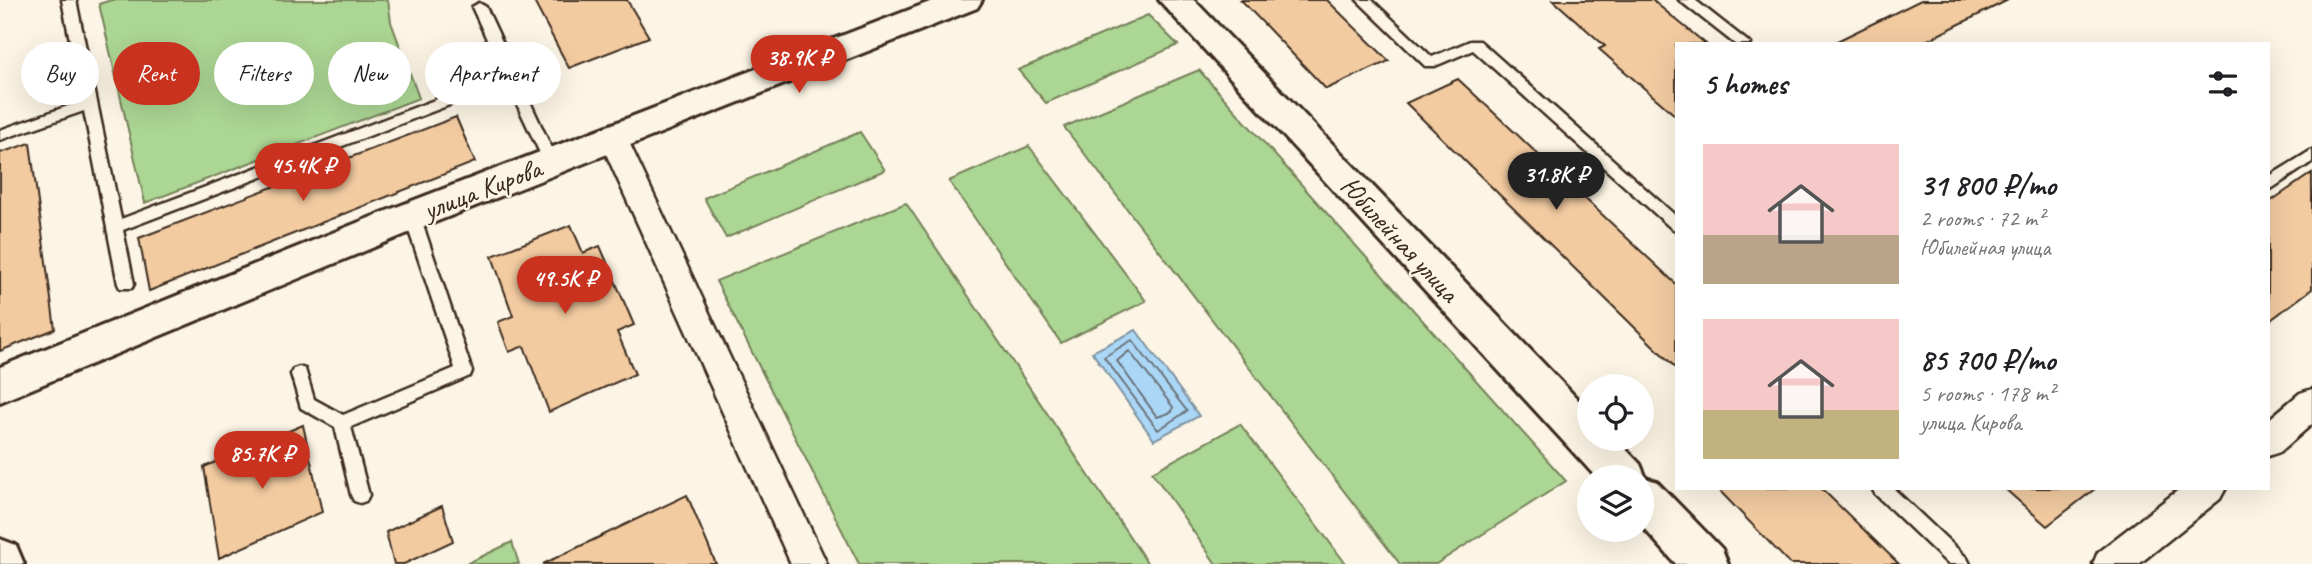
<!DOCTYPE html>
<meta charset="utf-8">
<style>
body{margin:0;font-family:Caveat,sans-serif;background:#f2f2f2;color:#202124;height:100vh;display:flex;flex-direction:column;font-size:26px;white-space:nowrap}
*{box-sizing:border-box;margin:0}
p{font-size:23px;color:#757577}
.icon{flex:none;width:38px;height:38px;fill:none;stroke:currentColor;stroke-width:2;stroke-linecap:round;stroke-linejoin:round}
.map{position:relative;flex:1;overflow:hidden}
.panel{position:absolute;left:1675px;top:42px;width:595px;height:448px;display:flex;flex-direction:column;background:#fff;border-radius:0px;box-shadow:0 7px 28px #0002}
.panel>*{flex:none}
.top-card{position:absolute;left:21px;top:42px;width:665px;height:63px;display:flex;gap:14px}
.fabs{position:absolute;left:1577px;top:374px;display:grid;gap:14px}
.fabs a{display:grid;place-items:center;width:77px;height:77px;border-radius:50%;background:#fff;box-shadow:0 7px 28px #0002;font-size:35px}
.price{position:absolute;translate:-50% -60px;padding:0 16px;border-radius:24px;background:#c8321e;color:#fff;font-size:23px;line-height:46px;filter:drop-shadow(0 2px 4px #0008)}
.price::after{content:'';position:absolute;left:50%;top:42px;width:21px;height:16px;margin-left:-10px;background:inherit;clip-path:polygon(0 0,100% 0,50% 100%)}
.price.active{background:#222;color:#fff}
ul{padding:0;list-style:none}
li{display:flex;align-items:center;gap:21px;height:175px;padding:0 28px}
li span{display:grid;place-items:center;flex:none;width:196px;height:140px;border-radius:0px;color:#555}
li>.icon{margin-inline-start:auto}
span .icon{width:84px;height:84px;fill:#fffc;stroke-width:1}
li b{font-size:30px}
h2{display:flex;justify-content:space-between;align-items:center;height:84px;padding:0 28px;font-size:30px}
.pill{padding:0 24px;border-radius:32px;background:#fff;box-shadow:0 7px 28px #0002;font-size:24px;line-height:63px}
.pill.active{background:#c8321e;color:#fff}
.map>svg:first-child{display:block}
.green{fill:#acd694;stroke:#748059;stroke-width:2}
.water{fill:#abd7f7;stroke:#7e92a0;stroke-width:2}
.lines{fill:none;stroke-linecap:round;stroke-linejoin:round}
.shore{stroke:#686f75;stroke-width:2}
.building{fill:#f2cba1;stroke:#3b2a1e;stroke-width:2}
.service-casing{stroke:#3b2a1e;stroke-width:5}
.minor-casing{stroke:#3b2a1e;stroke-width:5}
.tertiary-casing{stroke:#3b2a1e;stroke-width:6}
.service{fill:#fcf5e5;fill-rule:evenodd}
.minor{fill:#fcf5e5;fill-rule:evenodd}
.tertiary{fill:#fcf5e5;fill-rule:evenodd}
.labels{text-anchor:middle;dominant-baseline:central;stroke-width:5;stroke-linejoin:round;paint-order:stroke}
.street-label{font-size:28px;fill:#3b2a1e;stroke:#fcf5e5}
</style>
<div class="map">
<svg width="2312" height="564" viewBox="0 0 2312 564">
<rect width="100%" height="100%" fill="#fcf5e5"/>
<filter id="ink" filterUnits="userSpaceOnUse"><feTurbulence type="fractalNoise" baseFrequency=".0143" numOctaves="2"/><feDisplacementMap in="SourceGraphic" scale="14" xChannelSelector="R" yChannelSelector="G"/><feConvolveMatrix kernelMatrix="1 2 1 2 8 2 1 2 1" color-interpolation-filters="sRGB"/></filter>
<g filter="url(#ink)">
<!-- green -->
<path class="green" d="M111,0H388L391,22L419,98L145,203L99,4Z
M1148,15L1178,45L1046,103L1018,70Z
M1199,70L1566,481L1436,564H1400L1064,127Z
M860,132L885,170L726,238L704,198Z
M1029,146L1146,301L1061,343L949,181Z
M906,203L1148,564H859L716,281Z
M1240,424L1346,564H1216L1152,472Z
M512,542L519,564H466Z"/>
<!-- water -->
<path class="water" d="M1136,330L1199,416L1154,440L1092,352Z"/>
<g class="lines">
<!-- shore -->
<path class="shore" d="M1132,340L1187,411L1158,430L1104,357Z
M1129,351L1173,407L1172,412L1157,417L1117,361Z"/>
</g>
<!-- building -->
<path class="building" d="M533,0H627L649,37L569,68Z
M1241,0H1327L1389,61L1326,89Z
M1553,0H1652L1706,44H1676V116L1599,49L1605,46Z
M1921,0H2008L1920,44H1831Z
M1458,79L1676,284V368L1406,103Z
M456,117L475,162L149,291L139,238Z
M30,143L55,329L0,351V153Z
M2312,173V289L2268,322V203Z
M571,225L583,253L600,246L634,325L617,332L635,374L549,412L524,346L509,352L498,322L513,316L492,256Z
M303,425L322,512L219,558L204,467Z
M1717,488H1821L1899,564H1790Z
M2004,488H2096L2047,526Z
M687,495L716,564H543Z
M442,506L453,541L404,564H394L386,532Z"/>
<g class="lines">
<!-- service casing -->
<g class="service-casing">
<path id="service" d="M62,0H76L121,219L503,74L472,7L479,3L486,7L558,162L556,166H546L507,83L123,230L134,284L132,288H120L118,284L84,111L0,140V130L82,101Z
M1357,0H1372L1432,57L1470,41H1480L1676,216V230L1671,228L1473,50L1435,66H1425Z
M1679,0H1695L1751,44H1735Z
M2312,150V162L2268,191V177Z
M412,210L420,216L472,371L470,376L351,427L369,495L366,501L360,503L354,501L351,495L335,427L301,408L291,374L293,369L299,367L305,369L314,399L343,415L455,368L404,216Z
M1872,488H1893L1967,558L1970,564H1948L1875,494Z"/>
</g>
<!-- minor casing -->
<g class="minor-casing">
<path id="minor" d="M613,127L623,131L627,138L827,564H791L599,138L603,131Z
M2312,389V424L2280,452L2268,456V420L2300,393Z
M2181,488H2226L2220,499L2139,564H2093L2098,552Z"/>
</g>
<!-- tertiary casing -->
<g class="tertiary-casing">
<path id="tertiary" d="M935,0H982L977,8L425,226L0,402V367L399,206Z
M1159,0H1194L1589,411V439H1616L1640,464L1646,478L1657,482L1722,549L1728,564H1676L1642,526V478H1597Z
M0,539L16,545L24,564H0Z"/>
</g>
<!-- service -->
<use href="#service" class="service"/>
<!-- minor -->
<use href="#minor" class="minor"/>
<!-- tertiary -->
<use href="#tertiary" class="tertiary"/>
</g>
</g>
<g class="labels">
<!-- street labels -->
<g class="street-label">
<text transform="translate(482 189) rotate(-21)">улица Кирова</text>
<text transform="translate(1400 239) rotate(47)">Юбилейная улица</text>
</g>
</g>
</svg>
<div class="fabs">
<a><svg class="icon" aria-label="locate" viewBox="0 0 24 24"><circle cx="12" cy="12" r="6"/><path d="M12 2v4M12 18v4M2 12h4M18 12h4"/></svg></a>
<a><svg class="icon" aria-label="layers" viewBox="0 0 24 24"><path d="M12 4l9 5-9 5-9-5zM3 14l9 5 9-5"/></svg></a>
</div>
<b class="price" style="left:799px;top:95px">38.9K ₽</b>
<b class="price" style="left:303px;top:203px">45.4K ₽</b>
<b class="price active" style="left:1556px;top:212px">31.8K ₽</b>
<b class="price" style="left:565px;top:316px">49.5K ₽</b>
<b class="price" style="left:262px;top:491px">85.7K ₽</b>
<div class="top-card">
<a class="pill">Buy</a>
<a class="pill active">Rent</a>
<a class="pill">Filters</a>
<a class="pill">New</a>
<a class="pill">Apartment</a>
</div>
<section class="panel">
<h2>5 homes<svg class="icon" aria-label="filters" viewBox="0 0 24 24"><path d="M4 7h16M4 17h16"/><circle cx="9" cy="7" r="2"/><circle cx="15" cy="17" r="2"/></svg></h2>
<ul>
<li><span style="background:linear-gradient(#f6c9c9 65%,#b9a48a 0)"><svg class="icon" aria-label="home" viewBox="0 0 24 24"><path d="M3 11l9-7 9 7M6 9v11h12V9"/></svg></span><div><b>31 800 ₽/mo</b><p>2 rooms · 72 m²</p><p>Юбилейная улица</p></div></li>
<li><span style="background:linear-gradient(#f6c9c9 65%,#c2b280 0)"><svg class="icon" aria-label="home" viewBox="0 0 24 24"><path d="M3 11l9-7 9 7M6 9v11h12V9"/></svg></span><div><b>85 700 ₽/mo</b><p>5 rooms · 178 m²</p><p>улица Кирова</p></div></li>
</ul>
</section>
</div>
